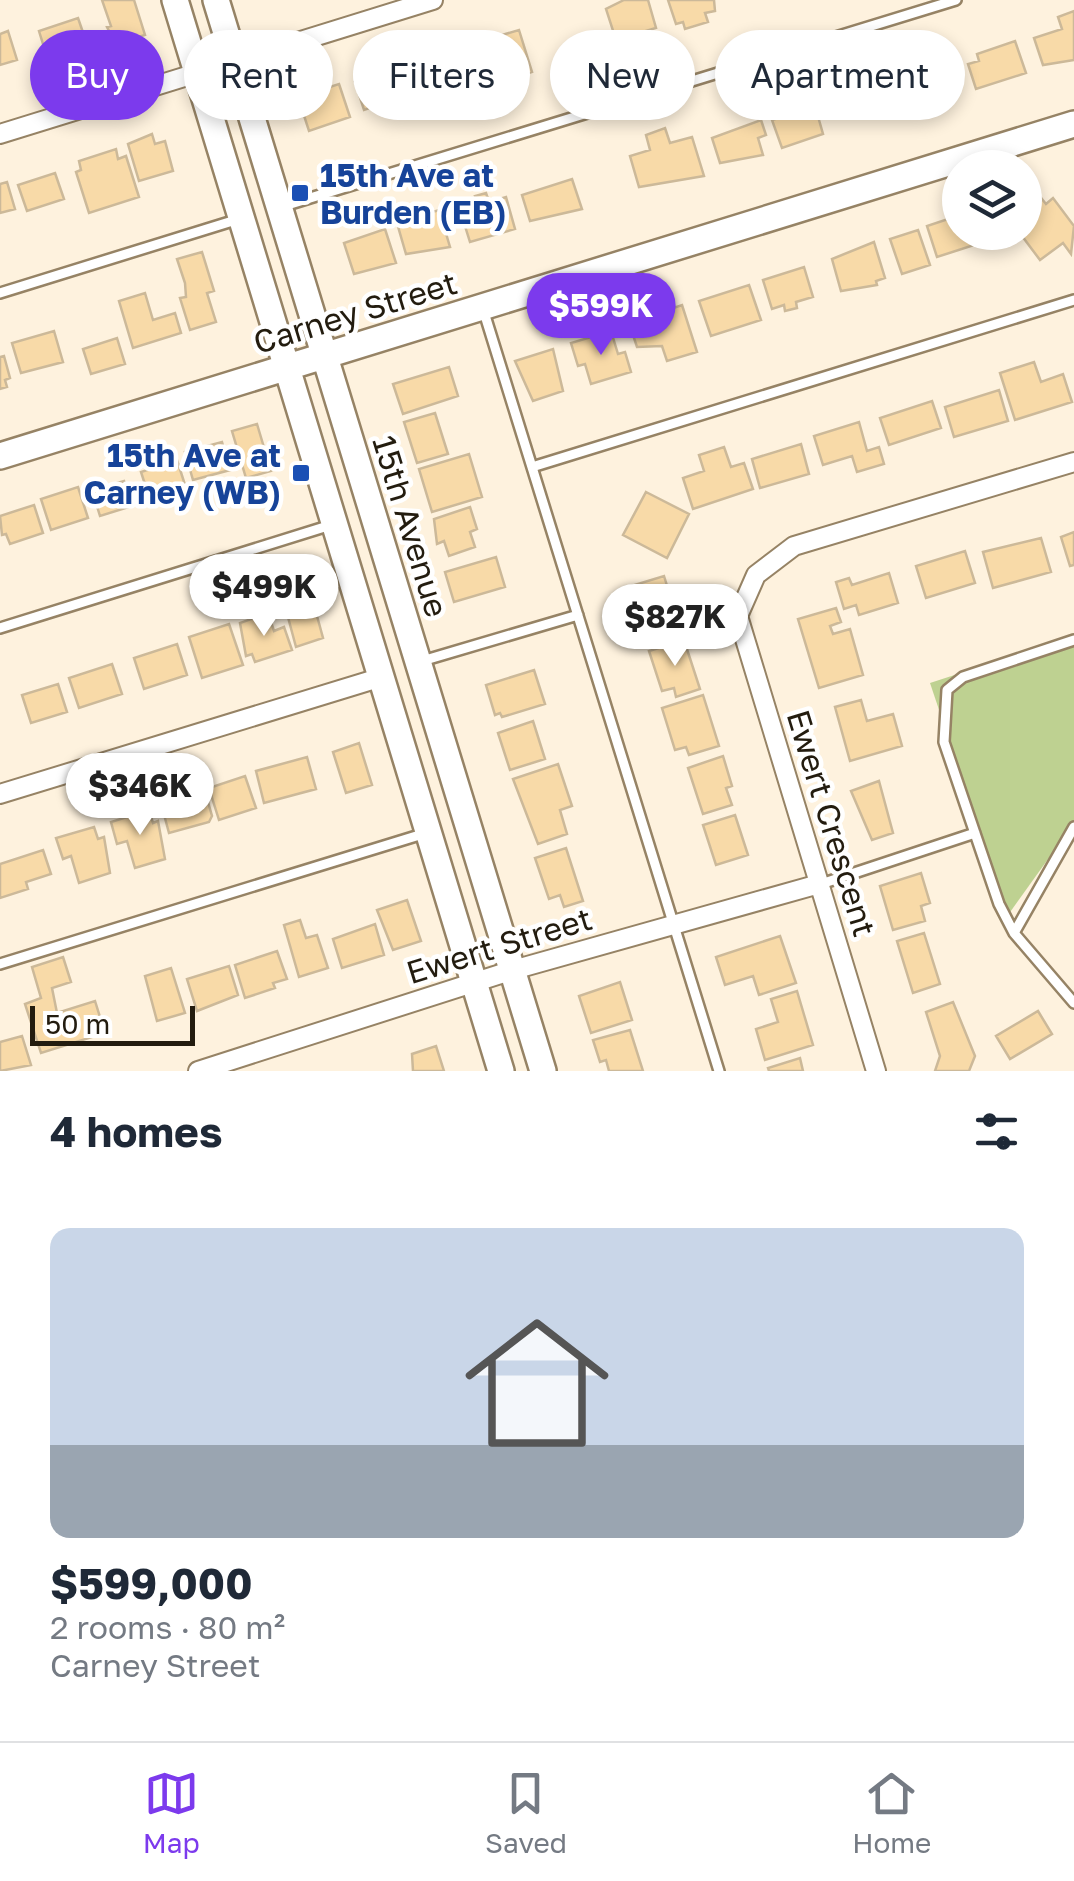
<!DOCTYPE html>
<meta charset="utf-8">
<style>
body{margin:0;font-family:"Golos Text",sans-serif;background:#f6f6f7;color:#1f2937;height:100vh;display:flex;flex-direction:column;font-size:38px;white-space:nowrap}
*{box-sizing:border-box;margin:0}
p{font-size:32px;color:#747a83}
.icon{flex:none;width:55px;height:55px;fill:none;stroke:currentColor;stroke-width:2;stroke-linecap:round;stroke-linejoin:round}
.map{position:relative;height:1071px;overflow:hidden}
.panel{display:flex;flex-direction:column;background:#fff;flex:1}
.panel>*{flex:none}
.banner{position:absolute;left:30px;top:30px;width:1015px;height:90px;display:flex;gap:20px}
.fabs{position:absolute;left:942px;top:150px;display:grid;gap:20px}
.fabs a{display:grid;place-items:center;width:100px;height:100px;border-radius:50%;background:#fff;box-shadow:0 5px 15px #0003;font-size:50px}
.scale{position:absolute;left:30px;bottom:25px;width:165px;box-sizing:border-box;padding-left:10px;border:5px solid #231c0f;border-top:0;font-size:28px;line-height:35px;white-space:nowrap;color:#231c0f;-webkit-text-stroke:8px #fff;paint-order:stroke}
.price{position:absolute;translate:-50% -85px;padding:0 22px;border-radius:35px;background:#fff;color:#222;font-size:32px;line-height:65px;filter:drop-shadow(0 2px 5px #0008)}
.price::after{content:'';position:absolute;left:50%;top:60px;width:30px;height:22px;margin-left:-15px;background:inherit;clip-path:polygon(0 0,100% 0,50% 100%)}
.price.active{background:#7c3aed;color:#fff}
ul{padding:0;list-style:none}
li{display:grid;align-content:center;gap:20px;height:530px;padding:0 50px}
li+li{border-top:2px solid #e0e1e3}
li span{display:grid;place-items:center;height:310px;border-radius:20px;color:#555}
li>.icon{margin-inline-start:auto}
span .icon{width:180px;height:180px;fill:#fffc;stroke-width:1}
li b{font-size:42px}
h2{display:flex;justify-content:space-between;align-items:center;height:120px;padding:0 50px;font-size:42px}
.pill{padding:0 35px;border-radius:45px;background:#fff;box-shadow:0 5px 15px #0003;font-size:35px;line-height:90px}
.pill.active{background:#7c3aed;color:#fff}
.tabs{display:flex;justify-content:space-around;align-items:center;height:140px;border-top:2px solid #e0e1e3;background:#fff;font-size:28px;color:#747a83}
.tabs a{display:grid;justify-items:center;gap:5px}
.tabs .active{color:#7c3aed}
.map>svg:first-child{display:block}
.green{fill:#bed191}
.building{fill:#f8daa8;stroke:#ccb999;stroke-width:2.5}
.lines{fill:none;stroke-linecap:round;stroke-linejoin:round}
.lane-casing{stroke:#968365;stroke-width:14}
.street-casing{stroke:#968365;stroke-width:22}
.secondary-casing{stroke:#968365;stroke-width:30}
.lane{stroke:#fff;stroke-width:9}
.street{stroke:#fff;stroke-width:18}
.secondary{stroke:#fff;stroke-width:25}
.transit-dot{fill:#1a4fb4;stroke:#fff;stroke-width:4}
.labels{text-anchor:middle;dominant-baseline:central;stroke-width:9;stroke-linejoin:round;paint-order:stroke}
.transit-label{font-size:32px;font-weight:bold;fill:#164399;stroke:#fff;text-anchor:start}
.street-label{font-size:32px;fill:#231c0f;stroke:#fff}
</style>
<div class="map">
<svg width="1074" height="1071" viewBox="0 0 1074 1071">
<rect width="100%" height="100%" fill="#fef2de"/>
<!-- green -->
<path class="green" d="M1074,636V823L1008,915L930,683Z"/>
<!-- building -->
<path class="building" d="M102,0H134L145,35L116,44L107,27L111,26Z
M624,0H648L656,28L616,40L606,9Z
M668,0H714L715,11L705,13L708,22L685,29L683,22L676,24Z
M1074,11V60L1043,65L1034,38L1062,29L1058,17Z
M78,18L87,44L47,57L39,31Z
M519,30L532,72L491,85L481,53L498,48L495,37Z
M8,31L17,60L0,65V34Z
M1015,41L1026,73L976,89L968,64L979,61L977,54Z
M462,52L473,85L431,99L418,61Z
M953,55L962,83L947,87L949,93L921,101L911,67Z
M401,70L409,95L364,110L355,82Z
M897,73L905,101L894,104L896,109L853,117L850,108L830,113L824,93Z
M339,84L350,117L309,131L298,97Z
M815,106L823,134L782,148L772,120Z
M761,120L766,135L758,138L763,155L720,163L712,138Z
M665,128L670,143L692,137L704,176L639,187L630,156L650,150L646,135Z
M152,134L155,144L165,141L173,171L139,181L128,144Z
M116,149L118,159L126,156L139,197L89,213L76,172L81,170L79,161Z
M55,173L64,199L27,211L18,185Z
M572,179L582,209L530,221L522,195Z
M7,182L15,209L0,213V184Z
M486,193L489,202L506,197L515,229L470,242L460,210L478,204L475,196Z
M1038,194L1046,204L1053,198L1074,226L1071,254L1063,243L1040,260L1019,232H1025V204Z
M439,210L450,247L406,254L397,223Z
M960,215V232H998L999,237L937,257L927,226Z
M385,229L396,263L354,274L344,243Z
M918,230L930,265L902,274L890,239Z
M874,242L885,278L876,281L877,285L841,291L832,259Z
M202,252L214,291L207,293L216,322L190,330L180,298L186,297L185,283L177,259Z
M804,267L813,297L796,302L797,308L785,311L784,305L772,309L763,280Z
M749,285L761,320L711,336L699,301Z
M145,293L153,320L175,313L181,333L133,348L119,301Z
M682,305L697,352L667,361L662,346L637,347L629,323Z
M54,331L63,362L21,373L12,343Z
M611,331L618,354L625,352L631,372L591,384L585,364L578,366L571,343Z
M117,338L125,364L91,374L83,349Z
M553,349L563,391L533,401L515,361Z
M4,356L10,378L5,380L7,387L0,389V357Z
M1034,362L1041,382L1063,374L1072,402L1015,420L1000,373Z
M449,367L458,396L403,414L393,384Z
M999,390L1008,421L954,437L945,407Z
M932,401L941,428L889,445L880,418Z
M435,413L448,454L417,463L404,422Z
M859,422L867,451L879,447L884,464L857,472L852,456L823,465L814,436Z
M257,424L271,471L246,478L232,431Z
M222,442L230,470L193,480L185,452Z
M801,444L809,474L760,488L752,459Z
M724,447L731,467L744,463L753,489L693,509L683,478L704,471L699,455Z
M469,454L482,497L432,512L419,469Z
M177,460L186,488L150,500L141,472Z
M124,481L132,506L100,516L92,490Z
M78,487L88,518L51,530L41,499Z
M646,492L689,514L667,558L623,535Z
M34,505L43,533L10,544L6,534L2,535L0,516Z
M470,507L477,529L470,532L475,547L449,556L444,541L437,544L434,519Z
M1074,532V565L1070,566L1061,537Z
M1041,538L1051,572L993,588L983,552Z
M965,551L975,583L926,598L916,566Z
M496,557L505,587L454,602L445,572Z
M889,573L898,603L859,615L856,605L844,609L836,582L849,578L852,585Z
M664,576L681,631L649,642L631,586Z
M308,583L323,638L296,647L281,591Z
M836,608L841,622L830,626L833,634L850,629L863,675L819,688L798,619Z
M268,613L274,631L284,627L292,650L255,662L252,654L246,656L240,623Z
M229,624L243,665L202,678L189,637Z
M684,640L700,689L676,697L674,688L662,691L649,651Z
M177,644L187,675L144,689L134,658Z
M112,664L122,694L79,708L69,678Z
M534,670L545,704L502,717L500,713L495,715L486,685Z
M58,684L67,712L31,723L22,695Z
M703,695L719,746L689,755L686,747L675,750L662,708Z
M861,700L867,721L893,714L902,746L850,761L835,707Z
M533,721L545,759L510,770L498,733Z
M359,743L372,785L346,793L333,752Z
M723,756L732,786L726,788L732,805L703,814L688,768Z
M307,757L316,789L264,803L256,771Z
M558,764L572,806L560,810L567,834L538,844L513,779Z
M245,776L256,808L219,820L209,788Z
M879,781L893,833L872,840L851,791Z
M206,795L212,816L209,822L169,833L162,807Z
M149,810L153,823L158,821L165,859L135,868L127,841L117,844L111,822Z
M735,815L748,855L716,865L703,825Z
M94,827L98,839L104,837L110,873L79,883L71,856L63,859L56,838Z
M566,848L583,901L564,907L560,895L549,899L535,858Z
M43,850L51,874L26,882L28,889L0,898V864Z
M921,873L930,903L921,906L925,921L893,930L880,886Z
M407,900L421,941L393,950L377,910Z
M300,920L306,938L317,935L328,968L299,977L284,925Z
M375,924L384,955L342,968L333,939Z
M924,933L940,984L913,993L897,941Z
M780,936L796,983L759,995L753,976L725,985L716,957Z
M277,951L287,979L273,983L275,988L245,998L235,965Z
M63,957L71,982L52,988L57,1013L95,1001L105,1033L41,1053L25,1004L41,998L32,967Z
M229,966L238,995L197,1011L187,979Z
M171,968L185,1013L157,1021L145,976Z
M620,982L632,1020L591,1033L579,996Z
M797,991L813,1045L765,1060L756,1029L778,1022L771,999Z
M953,1002L975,1056L969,1071H935L940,1056L926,1012Z
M1038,1011L1052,1034L1010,1059L996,1036Z
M630,1030L643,1071H609L606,1060L600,1062L593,1040Z
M22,1036L31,1065L0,1071V1042Z
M436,1046L444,1071H413L412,1054Z
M800,1058L803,1071H769L768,1068Z"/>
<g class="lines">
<!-- lane casing -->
<g class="lane-casing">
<path id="lane" d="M284,206L956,0
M0,293L239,219
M483,309L719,1071
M532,467L1074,300
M0,628L331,525
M1074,640L963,677L947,690L944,742L999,904L1014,933L1074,1003
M422,661L578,615
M821,884L975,833
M1014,933L1074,827
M0,964L426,833"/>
</g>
<!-- street casing -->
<g class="street-casing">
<path id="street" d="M0,134L433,0
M0,794L382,677
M198,1071L513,970L819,884
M876,1071L738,616L756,575L794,546L1074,462"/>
</g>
<!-- secondary casing -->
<g class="secondary-casing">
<path id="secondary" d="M175,0L501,1071
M216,0L543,1071
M0,456L1074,124"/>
</g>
<!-- lane -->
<use href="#lane" class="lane"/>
<!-- street -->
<use href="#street" class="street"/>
<!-- secondary -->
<use href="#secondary" class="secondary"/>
</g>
<!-- markers -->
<g class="transit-dot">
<rect x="290" y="183" width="20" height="20" rx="5"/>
<rect x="291" y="463" width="20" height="20" rx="5"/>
</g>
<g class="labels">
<!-- transit labels -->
<g class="transit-label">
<text x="320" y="175">15th Ave at<tspan x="320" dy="37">Burden (EB)</tspan></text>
<text x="281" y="455" text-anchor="end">15th Ave at<tspan x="281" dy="37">Carney (WB)</tspan></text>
</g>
<!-- street labels -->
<g class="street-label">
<text transform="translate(355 312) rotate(-17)">Carney Street</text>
<text transform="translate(411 526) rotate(73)">15th Avenue</text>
<text transform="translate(832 823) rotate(73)">Ewert Crescent</text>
<text transform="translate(499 945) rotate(-17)">Ewert Street</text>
</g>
</g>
</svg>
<div class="fabs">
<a><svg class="icon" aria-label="layers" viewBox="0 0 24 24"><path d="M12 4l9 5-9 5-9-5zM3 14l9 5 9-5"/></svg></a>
</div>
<div class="scale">50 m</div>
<b class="price active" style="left:601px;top:358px">$599K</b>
<b class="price" style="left:264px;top:639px">$499K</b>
<b class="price" style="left:675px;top:669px">$827K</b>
<b class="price" style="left:140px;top:838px">$346K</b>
<div class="banner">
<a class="pill active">Buy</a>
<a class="pill">Rent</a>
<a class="pill">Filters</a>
<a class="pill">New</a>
<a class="pill">Apartment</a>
</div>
</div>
<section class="panel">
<h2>4 homes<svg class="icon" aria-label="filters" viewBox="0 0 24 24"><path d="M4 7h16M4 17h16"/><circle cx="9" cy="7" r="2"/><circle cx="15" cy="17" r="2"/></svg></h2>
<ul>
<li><span style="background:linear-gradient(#c9d6e8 70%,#9aa5b1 0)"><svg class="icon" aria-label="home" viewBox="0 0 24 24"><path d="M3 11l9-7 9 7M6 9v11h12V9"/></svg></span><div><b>$599,000</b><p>2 rooms · 80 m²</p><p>Carney Street</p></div></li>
</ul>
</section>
<nav class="tabs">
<a class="active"><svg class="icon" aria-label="map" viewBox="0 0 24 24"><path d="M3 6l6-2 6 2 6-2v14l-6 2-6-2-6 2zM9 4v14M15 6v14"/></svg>Map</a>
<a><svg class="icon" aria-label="saved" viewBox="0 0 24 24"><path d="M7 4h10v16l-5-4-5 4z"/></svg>Saved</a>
<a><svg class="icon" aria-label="home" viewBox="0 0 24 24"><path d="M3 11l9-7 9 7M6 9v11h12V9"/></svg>Home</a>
</nav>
